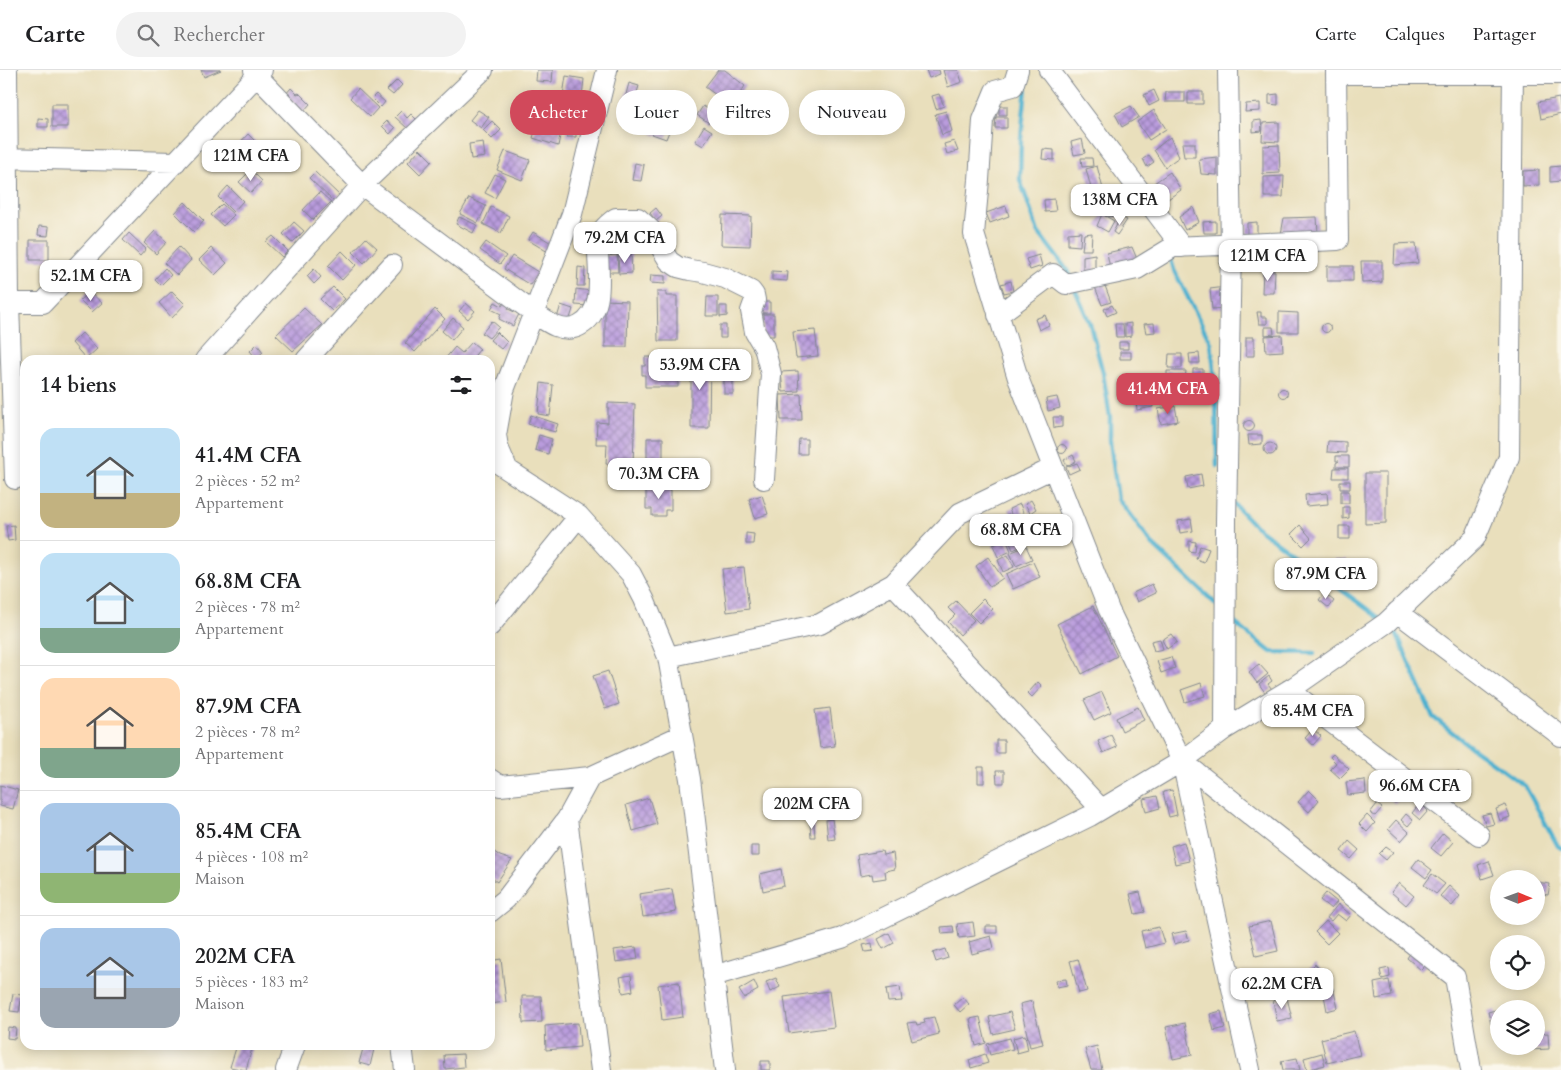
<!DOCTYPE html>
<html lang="fr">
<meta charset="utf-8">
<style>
body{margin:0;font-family:Cardo,serif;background:#f2f2f2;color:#202124;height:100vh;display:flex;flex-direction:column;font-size:19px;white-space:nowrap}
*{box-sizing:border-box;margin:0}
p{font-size:16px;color:#757577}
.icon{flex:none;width:28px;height:28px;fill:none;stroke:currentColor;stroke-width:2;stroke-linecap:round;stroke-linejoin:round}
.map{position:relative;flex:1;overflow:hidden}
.panel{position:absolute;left:20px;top:285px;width:475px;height:695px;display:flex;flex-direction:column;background:#fff;border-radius:15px;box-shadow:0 2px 12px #0003}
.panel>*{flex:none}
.hud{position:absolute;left:510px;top:20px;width:475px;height:45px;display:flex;gap:10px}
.needle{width:32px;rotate:91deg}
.fabs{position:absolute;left:1490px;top:800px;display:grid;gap:10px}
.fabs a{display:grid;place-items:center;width:55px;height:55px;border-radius:50%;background:#fff;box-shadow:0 2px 12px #0003;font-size:25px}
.price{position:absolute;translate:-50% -42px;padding:0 11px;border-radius:10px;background:#fff;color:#222;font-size:16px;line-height:32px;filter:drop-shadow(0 1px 2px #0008)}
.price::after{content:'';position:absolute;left:50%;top:30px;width:15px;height:11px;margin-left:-8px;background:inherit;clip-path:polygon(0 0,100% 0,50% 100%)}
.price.active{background:#d1495b;color:#fff}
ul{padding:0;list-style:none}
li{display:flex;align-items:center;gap:15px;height:125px;padding:0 20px}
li+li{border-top:1px solid #e0e0e0}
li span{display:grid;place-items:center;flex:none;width:140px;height:100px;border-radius:15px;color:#555}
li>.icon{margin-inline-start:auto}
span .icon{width:60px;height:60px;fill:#fffc;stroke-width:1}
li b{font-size:21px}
h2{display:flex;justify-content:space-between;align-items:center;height:60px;padding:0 20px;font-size:21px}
.tag{padding:0 18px;border-radius:22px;background:#fff;box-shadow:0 2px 12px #0003;font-size:18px;line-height:45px}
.tag.active{background:#d1495b;color:#fff}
header{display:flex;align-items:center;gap:30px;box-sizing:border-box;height:70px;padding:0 25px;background:#fff;border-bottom:1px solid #e0e0e0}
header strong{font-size:24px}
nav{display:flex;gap:28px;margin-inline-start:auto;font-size:18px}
.search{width:350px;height:45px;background:#f2f2f2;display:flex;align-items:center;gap:12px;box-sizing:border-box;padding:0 18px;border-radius:28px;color:#757577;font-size:19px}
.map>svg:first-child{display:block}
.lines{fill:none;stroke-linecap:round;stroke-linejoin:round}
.stream{stroke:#50b1cf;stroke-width:4.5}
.building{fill:url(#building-cross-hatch)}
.minor-casing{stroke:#82878d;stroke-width:22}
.minor{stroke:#fff;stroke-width:20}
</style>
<header>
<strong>Carte</strong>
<div class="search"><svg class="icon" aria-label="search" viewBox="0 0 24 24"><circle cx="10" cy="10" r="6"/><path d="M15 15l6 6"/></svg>Rechercher</div>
<nav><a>Carte</a><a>Calques</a><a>Partager</a></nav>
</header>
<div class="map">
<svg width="1561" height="1000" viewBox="0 0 1561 1000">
<defs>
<pattern id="building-cross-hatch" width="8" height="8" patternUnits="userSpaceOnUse" patternTransform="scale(1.25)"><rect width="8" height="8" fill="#ba9cdd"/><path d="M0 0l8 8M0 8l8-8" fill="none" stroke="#9680b6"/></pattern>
</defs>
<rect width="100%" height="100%" fill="#fbf7ec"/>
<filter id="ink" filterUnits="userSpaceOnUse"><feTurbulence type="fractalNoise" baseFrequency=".02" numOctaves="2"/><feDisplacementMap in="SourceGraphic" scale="10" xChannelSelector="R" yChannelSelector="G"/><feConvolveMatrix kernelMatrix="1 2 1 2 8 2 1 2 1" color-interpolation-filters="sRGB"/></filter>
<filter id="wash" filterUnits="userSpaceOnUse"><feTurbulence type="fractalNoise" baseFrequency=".0096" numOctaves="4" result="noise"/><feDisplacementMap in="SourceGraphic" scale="20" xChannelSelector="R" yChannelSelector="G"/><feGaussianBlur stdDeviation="1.12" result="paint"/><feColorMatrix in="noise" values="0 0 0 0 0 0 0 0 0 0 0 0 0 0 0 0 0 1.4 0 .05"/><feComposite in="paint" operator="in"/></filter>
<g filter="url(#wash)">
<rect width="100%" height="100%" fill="#e9dfbc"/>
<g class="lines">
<!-- stream -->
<path class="stream" d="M1026,4V17L1021,69L1020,110L1038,162L1067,200L1070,207
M1170,186L1174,200L1211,273L1216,317L1217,396
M1074,217L1090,254L1103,303L1110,347V371L1118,429L1152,474L1219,537
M1233,433L1255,456L1382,550
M1231,550L1271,582L1314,583
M1391,555L1393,556L1433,647L1467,674L1525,716L1558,776L1561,778"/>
</g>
<g id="blocks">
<!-- building -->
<path class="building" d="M201,0H221L204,7Z
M537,0H553L552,12L536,11Z
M718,0H725L745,16L731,36L705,17Z
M926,0H939L940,4L929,8Z
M943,0H958L962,12L948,17Z
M566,6L584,9L581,35L562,32Z
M397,10L402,15L393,25L387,20Z
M629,13L639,16L633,35L624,32Z
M291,18L297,24L299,23L310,34L303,42L285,25Z
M358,19L378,38L370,47L350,28Z
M1154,20L1159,31L1149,36L1144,25Z
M1166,22H1185V32H1165Z
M1188,22H1203V34H1188Z
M376,24L385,32L381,37L372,28Z
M939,24L944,36L936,39L932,26Z
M1278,24V35L1269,34V25Z
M1559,28L1561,44L1541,49L1538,32Z
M1260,33V41L1245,42L1246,34Z
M52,34H68V57H52Z
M703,36L715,44L709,53L697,45Z
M999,36H1007V45H999Z
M1131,36L1139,47L1122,57L1115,44Z
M478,40L489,47L481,58L470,50Z
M1154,40L1166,59L1149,70L1137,52Z
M401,41L407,48L411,44L416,49L407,58L395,47Z
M946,41L952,61L942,65L935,44Z
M567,43L576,44V67H567Z
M996,47H1007V58H995Z
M38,48L48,49V57H38Z
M538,50L562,56L558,76L533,68Z
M658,50L672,54L666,69L652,64Z
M1261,50L1262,61L1253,62V51Z
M387,51L395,58L390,64L382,56Z
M492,51L501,60L492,69L483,60Z
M1279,52V72L1262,71L1263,53Z
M704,56L712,61L703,76L695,71Z
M248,64L269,85L257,97L236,77Z
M1170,67L1179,87L1165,97L1154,80Z
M1082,69L1085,83L1074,85L1071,72Z
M954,71L958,81L947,84L944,74Z
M483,72L485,87L471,89L469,74Z
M1182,73H1195V87H1184Z
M1279,75L1280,103L1263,104V76Z
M420,79L432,91L420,104L408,92Z
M1043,79L1054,80V90L1042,89Z
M505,81L530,90L522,110L497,100Z
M1149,85L1154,92L1147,97L1143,89Z
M1217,87V105L1201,104L1199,89Z
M1081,88H1092L1093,96L1082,97Z
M635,93L644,95L641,111L632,110Z
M1097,96L1103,119L1092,122L1086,99Z
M1561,96V111L1550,112V97Z
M251,100L262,111L251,123L239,112Z
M1539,100V115L1523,116V101Z
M315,102L340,126L334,132L309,108Z
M1170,102L1181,120L1165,131L1154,113Z
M495,104L505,109L495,128L485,123Z
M1284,106L1283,127H1264V107Z
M228,116L243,131L233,142L218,127Z
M320,122L331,132L313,150L303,140Z
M469,128L486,136L478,153L460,144Z
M1054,129L1056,141L1045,142L1044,130Z
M185,132L204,151L194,162L175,143Z
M1105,133H1120L1119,147L1105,146Z
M222,134L234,145L223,156L211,145Z
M1006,136L1009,146L990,153L986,143Z
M491,137L509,146L501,163L483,154Z
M1193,137L1199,152L1185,160L1179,147Z
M656,138L662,146L656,151L650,143Z
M1102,144L1114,151L1108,162L1097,156Z
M722,145L751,146L750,176L721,175Z
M459,147L477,155L473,163L456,154Z
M1121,147L1127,150L1117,165L1113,162Z
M1317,147L1318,163L1281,164L1284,148Z
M1216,151V163H1204L1203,152Z
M294,152L304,161L292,173L283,164Z
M1257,152V164H1247V153Z
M39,156L49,157L48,166L38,165Z
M155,161L167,172L156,184L144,173Z
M533,162L553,174L548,182L528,170Z
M1081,162L1080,176L1068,175V163Z
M129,163L146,179L140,186L123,170Z
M1092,163L1091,180H1082L1084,164Z
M273,166L288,181L282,187L266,172Z
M366,168L377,178L364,193L353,182Z
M30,170H49V190H30Z
M602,171H627V181L601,180Z
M486,172L506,186L500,194L480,180Z
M1416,173L1418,193L1394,195L1395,174Z
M179,177L191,190L177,205L164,193Z
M1132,177L1137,189L1110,198L1107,183Z
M211,178L227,193L215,205L199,190Z
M342,181L356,195L342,210L328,196Z
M631,183L632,203L619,204L618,184Z
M1095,184V203L1083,204V186Z
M617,185L618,202H604V186Z
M1039,185L1042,196L1030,200L1026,189Z
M512,186L538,202L530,215L504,199Z
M1361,191H1382V212L1362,213Z
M1327,196H1353V211H1327Z
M578,197L585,198L584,216H577Z
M165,198L171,205L161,215L155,209Z
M314,199L321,207L314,214L307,206Z
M1263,200L1275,201L1274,223H1262Z
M772,201L788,202L787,211L772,210Z
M651,205L665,206V214L650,213Z
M1011,211L1013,221L1004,223L1001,214Z
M1104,213L1111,232L1102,235L1095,217Z
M333,217L345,229L332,241L320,229Z
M1226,217L1223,238L1212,239L1210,219Z
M576,219L591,221L590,236L575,235Z
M89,221L102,233L92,242L80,230Z
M172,221L185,234L172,248L159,233Z
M657,222H666V226H677V271H658Z
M707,227H718V246H706Z
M605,230L628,231L627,277H605Z
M495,232L502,236L504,233L510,236L508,239L519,244L513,256L499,249L501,244L491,239Z
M759,232H770V243H759Z
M466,233L475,241L468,249L459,241Z
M561,235L573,239L568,255L556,251Z
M1112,235L1116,242L1107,246L1104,239Z
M720,236H727V246L720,247Z
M304,238L322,255L293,281L276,265Z
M435,239L445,249L415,282L405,273Z
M1257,242H1261V247H1267V254H1259Z
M1279,242L1298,243V262H1279Z
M763,244H774V266H763Z
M1045,245L1049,255L1039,260L1035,249Z
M453,248L463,257L452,270L442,261Z
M492,251L499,257L489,268L482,263Z
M1131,253V266L1125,267V254Z
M1154,253L1155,262L1146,263L1144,254Z
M1321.5 258a4.5 4.5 0 1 1 9 0a4.5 4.5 0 1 1-9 0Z
M1115,254H1123L1124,267H1116Z
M720,255H726V268H720Z
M1265,257H1273L1274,264L1265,265Z
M815,260L818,286L796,288L793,262Z
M497,262L507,272L501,279L490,270Z
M82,263L97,279L86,289L72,273Z
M1282,265L1283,281L1266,282L1265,266Z
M1246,267H1254V286H1246Z
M472,272L480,279L471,290H444L455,277L462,283Z
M1119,272H1128V279H1119Z
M257,274L263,282L256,288L250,281Z
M1120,282H1131V289H1120Z
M1199,283L1200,293H1190L1189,284Z
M655,284H678V317H645V305H642V296H645V287H655Z
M1169,284H1182V298H1168Z
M691,285H710L709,358H691Z
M1193,299H1203V309H1193Z
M798,301L799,321L783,322L781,302Z
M1167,301H1186L1185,309H1167Z
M724,304H733V324H724Z
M541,313L553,315L550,346L538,344Z
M1150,315L1153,337L1137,340L1134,317Z
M1278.5 323a4.5 4.5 0 1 1 9 0a4.5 4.5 0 1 1-9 0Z
M801,324L802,350H781L780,325Z
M1057,327L1060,338L1048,341L1046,329Z
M608,333L635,334L633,395L606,394L607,374H596L597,352L608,353Z
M1175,336L1178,351L1161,354L1158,339Z
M531,345L558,354L555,362L528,354Z
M1053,347H1062V357L1054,358Z
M1243.5 356a5.5 5.5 0 1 1 11 0a5.5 5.5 0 1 1-11 0Z
M539,365L552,369L548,384L535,380Z
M1248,365H1262V374L1249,375Z
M647,368H663V393L647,394Z
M799,369H807V384H798Z
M1328,371L1346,372V383L1327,382Z
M1264 379a6 6 0 1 1 12 0a6 6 0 1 1-12 0Z
M1057.5 379a4.5 4.5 0 1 1 9 0a4.5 4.5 0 1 1-9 0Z
M1073,385L1076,391L1067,396L1064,390Z
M1336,386H1349V397H1336V393L1339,391H1336Z
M1077,393L1080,399L1069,404L1066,397Z
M1334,398H1348V408H1333Z
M1365,403H1386V453L1365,454Z
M1201,404L1203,416L1188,419L1186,407Z
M1340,411H1350V419H1340Z
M654,412H664V419L671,420V440H665V446H652V439H646V419H654Z
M1341,421H1349V433H1341Z
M1327,423L1328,434L1306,436L1305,425Z
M762,425L768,444L755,448L749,429Z
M1031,430L1036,439L1030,443L1025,434Z
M1020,434L1024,445L1013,449L1009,439Z
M1343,437H1349V448L1343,449Z
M1009,444L1022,476L1013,480L1007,465L995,471L987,453Z
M1191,449L1193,461L1180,463L1178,451Z
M14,455L15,470L8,471L6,456Z
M1300,455L1311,468L1303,476L1291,464Z
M1339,456H1350V469H1339Z
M746,463L754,464L753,474H746Z
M1006,469L1011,481L998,487L993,475Z
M1189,471L1196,472L1195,482L1189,481Z
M1026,476L1032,489L1016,496L1010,483Z
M1200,476L1209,479L1204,492L1196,489Z
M1008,485L1014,497L1003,502L998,490Z
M988,487L1003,508L990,517L976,496Z
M1335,489H1346V497H1335Z
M1033,492L1040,507L1013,519L1006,504Z
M744,497L749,539L727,542L722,499Z
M1152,514L1156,523L1137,532L1133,523Z
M1324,523L1334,531L1329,538L1319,530Z
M983,529L993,539L979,553L969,543Z
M956,531L974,550L960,565L948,552L955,545L948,538Z
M1093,536L1117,586L1082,604L1057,554Z
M1171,564L1177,572L1167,579L1162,570Z
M1160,569L1163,579L1154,581L1151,571Z
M1171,587L1175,598L1161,603L1157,591Z
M1259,594L1268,604L1257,613L1249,602Z
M608,601L619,634L605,639L593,606Z
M1269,606L1272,611L1268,614L1272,619L1266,624L1259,614Z
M1038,612L1042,616L1032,627L1028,623Z
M1201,613L1205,626L1185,632L1181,620Z
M1102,622L1111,642L1094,650L1084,630Z
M1138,637L1144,650L1122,661L1116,648Z
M830,638L835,676L820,678L815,640Z
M1313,659L1321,666L1313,675L1305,668Z
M1111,665L1117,677L1103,683L1098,671Z
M996,670H1004V683H996Z
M1333,684L1349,699L1340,708L1330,699L1336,693L1330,687Z
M978,697H984V713H978Z
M996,701H1004V713H997Z
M1459,702L1465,721L1453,724L1447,706Z
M1384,704L1393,712L1386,720L1377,712Z
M1365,710L1366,723L1348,725L1346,712Z
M0,715L18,720L13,739L0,736Z
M1398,715L1406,722L1395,734L1390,729L1396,723L1393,721Z
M1172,720L1177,745L1169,747L1163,722Z
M1309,720L1319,730L1309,742L1298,732Z
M1157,726L1160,738L1146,742L1143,729Z
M649,728L657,754L633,761L626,735Z
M1420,733L1428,741L1420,750L1412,743Z
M1377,734L1382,738L1375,746L1370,743Z
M1505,735L1510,747L1500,751L1496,739Z
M829,737L830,747H819V738Z
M1490,743L1494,754L1486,756L1482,745Z
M1406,744L1413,750L1408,756L1401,750Z
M1367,745L1375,753L1367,762L1359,754Z
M832,749L835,769L828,770L826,750Z
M1396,750L1409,762L1401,771L1388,759Z
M810,753H814L815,767H811Z
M1443,763L1453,772L1441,786L1431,778Z
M1349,771L1359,780L1351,789L1341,781Z
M1184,772L1189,791L1175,794L1171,776Z
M751,776H759V786H751Z
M1386,777L1393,782L1386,790L1379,784Z
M490,779L500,786L512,790L497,812L490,807Z
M882,781L883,785L893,783L895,799L885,801L886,808L873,810L872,804L860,806L857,785Z
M1418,789L1432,800L1426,808L1412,797Z
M1489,791L1494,805L1482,809L1478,795Z
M781,799L784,816L763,821L760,804Z
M1432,804L1445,814L1436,824L1424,815Z
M1537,812L1550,814L1548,825L1536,823Z
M1399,813L1414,826L1406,835L1391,822Z
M1449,816L1460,826L1452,836L1440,826Z
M672,819L676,842L643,847L639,824Z
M1140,822L1145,842L1135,844L1130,824Z
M1326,823L1337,832L1331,839L1320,830Z
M1338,834L1351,845L1346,851L1337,844L1331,851L1327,848Z
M1271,851L1278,881L1256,886L1249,856Z
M1326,851L1338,863L1327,874L1315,862Z
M973,852L975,866L959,868L957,854Z
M953,856L954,863L942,864L941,857Z
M986,856H997V863H986Z
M1159,857L1164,873L1145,878L1141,861Z
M1186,861L1189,870L1174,874L1171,864Z
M889,863L894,873L883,879L878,869Z
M991,866L994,878L972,884L969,872Z
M872,873L873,881L865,882L863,875Z
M636,877L638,889L616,892L614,880Z
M945,879L948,888L936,892L933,883Z
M1411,882L1426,895L1421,900L1407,888Z
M501,889L506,932L490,934V891Z
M1078,889L1087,921L1079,923L1070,891Z
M1315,894L1329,909L1319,919L1305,904Z
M1389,898L1390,907L1382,909L1380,900Z
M631,905L633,921L623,923L620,907Z
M776,908L780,917L770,922L766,912Z
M1066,909L1067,915L1057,917L1056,910Z
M1389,910L1392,926L1376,929L1374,913Z
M754,911L758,920L744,928L739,920Z
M679,912L683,947L662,950L658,915Z
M900,917L902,931L888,932L886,919Z
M1333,918L1338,938L1327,941L1323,920Z
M829,921L834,957L789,963L784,927Z
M13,924L22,925L19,942L10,941Z
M522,926H541L542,952L523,953Z
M963,927L969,934L960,942L954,935Z
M1287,928L1292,948L1277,951L1273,931Z
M1032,931L1043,974L1030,977L1020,934Z
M1495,940L1499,951L1491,954L1488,942Z
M1221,941L1225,958L1214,961L1210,944Z
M1010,942L1015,959L993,964L989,947Z
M934,947L939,964L912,971L907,953L916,952L917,955L925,953L924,949Z
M980,947L986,973L976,976L970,949Z
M578,953L580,977L546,980L545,956Z
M1185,953L1192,985L1173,989L1166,957Z
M8,957L16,958L15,969L7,968Z
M1354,961L1360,985L1327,993L1321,969Z
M1548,963L1549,979L1528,980V976H1536V964Z
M1025,965L1028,980L1017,983L1013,968Z
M1010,968L1013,979L990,985L987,974Z
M237,975H253L246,1000L230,997Z
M364,975H375L370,996L359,993Z
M1097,976L1102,1000H1091L1085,979Z
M1322,983L1325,995L1307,1000L1304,988Z
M463,984L464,997L445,999L444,985Z
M985,984L988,993L971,998L969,990Z
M1297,988L1300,1000H1283L1281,991Z
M761,991H770V1000H761Z"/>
</g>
</g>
<g filter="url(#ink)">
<use href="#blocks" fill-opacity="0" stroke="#82878d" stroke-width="1"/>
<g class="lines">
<!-- minor casing -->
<g class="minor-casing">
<path id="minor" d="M7,0L9,233L15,409
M254,0L257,6L362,115L534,243C548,253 563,264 579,256C606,242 598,204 598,180C598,177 597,172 598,169C600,160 609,153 616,148H638L650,159L669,191L678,197L690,200L703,202L725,208L751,221L754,225L755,230L751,241L755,262L764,277L771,304L764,409
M1018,0L1013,16L995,21L983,50L979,110L974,164L1018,308L1109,540L1182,691L1250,1000
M1049,0L1182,177
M1336,4H1561
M0,88L176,92
M0,233H43L262,0
M998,245L1053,204L1066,214L1137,199L1173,177L1338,170L1336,0
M205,290L362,115L483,0
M306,290L392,195
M490,388L579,446L631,504L644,529L668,587L690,709L725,1000
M507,398L498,377L496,365L504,320L572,144L607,0
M893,514L1101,739
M1397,542L1561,666
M490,556L579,446
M668,587L820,554L893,514L960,443L1053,398
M1289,620L1479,765
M1225,659L1226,451L1231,176L1228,0
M1182,691L1455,907L1471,1000
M490,709L500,716L590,707L682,665
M567,749L601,1000
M490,842L506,829L567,749L590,707
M713,906L842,868L1090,746L1182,691L1225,659L1294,617L1386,553L1475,468L1509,387L1513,0
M402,975L405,1000
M286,1000L295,975"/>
</g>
<!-- minor -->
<use href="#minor" class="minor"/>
</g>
</g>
</svg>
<div class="fabs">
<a><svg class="needle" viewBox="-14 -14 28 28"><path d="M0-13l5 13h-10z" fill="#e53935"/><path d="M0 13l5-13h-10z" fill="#757577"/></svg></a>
<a><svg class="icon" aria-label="locate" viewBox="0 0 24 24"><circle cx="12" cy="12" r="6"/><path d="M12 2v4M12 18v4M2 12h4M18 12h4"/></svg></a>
<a><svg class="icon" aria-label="layers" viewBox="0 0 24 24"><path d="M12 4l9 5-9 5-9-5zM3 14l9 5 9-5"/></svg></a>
</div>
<b class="price" style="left:251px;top:112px">121M CFA</b>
<b class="price" style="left:1120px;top:156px">138M CFA</b>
<b class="price" style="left:625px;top:194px">79.2M CFA</b>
<b class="price" style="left:1268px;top:212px">121M CFA</b>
<b class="price" style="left:91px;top:232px">52.1M CFA</b>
<b class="price" style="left:700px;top:321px">53.9M CFA</b>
<b class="price active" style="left:1168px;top:345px">41.4M CFA</b>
<b class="price" style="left:659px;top:430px">70.3M CFA</b>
<b class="price" style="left:1021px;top:486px">68.8M CFA</b>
<b class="price" style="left:1326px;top:530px">87.9M CFA</b>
<b class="price" style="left:1313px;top:667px">85.4M CFA</b>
<b class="price" style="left:1420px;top:742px">96.6M CFA</b>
<b class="price" style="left:812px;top:760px">202M CFA</b>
<b class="price" style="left:1282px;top:940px">62.2M CFA</b>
<div class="hud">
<a class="tag active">Acheter</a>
<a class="tag">Louer</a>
<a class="tag">Filtres</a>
<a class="tag">Nouveau</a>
</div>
<section class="panel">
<h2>14 biens<svg class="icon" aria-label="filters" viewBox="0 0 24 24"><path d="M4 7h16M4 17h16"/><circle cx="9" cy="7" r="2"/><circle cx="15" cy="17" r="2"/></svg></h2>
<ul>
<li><span style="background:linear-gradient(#bfe0f5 65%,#c2b280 0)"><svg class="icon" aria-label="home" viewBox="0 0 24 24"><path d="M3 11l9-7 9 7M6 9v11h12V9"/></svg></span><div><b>41.4M CFA</b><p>2 pièces · 52 m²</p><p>Appartement</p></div></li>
<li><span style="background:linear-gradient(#bfe0f5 75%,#7fa58c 0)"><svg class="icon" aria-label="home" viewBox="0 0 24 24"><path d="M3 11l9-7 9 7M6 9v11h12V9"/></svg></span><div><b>68.8M CFA</b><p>2 pièces · 78 m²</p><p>Appartement</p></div></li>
<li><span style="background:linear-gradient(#ffd9b3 70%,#7fa58c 0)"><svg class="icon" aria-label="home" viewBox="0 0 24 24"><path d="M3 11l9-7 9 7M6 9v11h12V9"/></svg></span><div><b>87.9M CFA</b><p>2 pièces · 78 m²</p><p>Appartement</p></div></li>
<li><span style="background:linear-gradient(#a9c7e8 70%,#8fb573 0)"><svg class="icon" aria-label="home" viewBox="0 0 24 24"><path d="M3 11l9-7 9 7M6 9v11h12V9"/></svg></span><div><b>85.4M CFA</b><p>4 pièces · 108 m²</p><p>Maison</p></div></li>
<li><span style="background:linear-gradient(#a9c7e8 60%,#9aa5b1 0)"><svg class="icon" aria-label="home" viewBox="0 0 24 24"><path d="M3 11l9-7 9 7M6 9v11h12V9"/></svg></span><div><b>202M CFA</b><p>5 pièces · 183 m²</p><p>Maison</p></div></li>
</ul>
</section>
</div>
